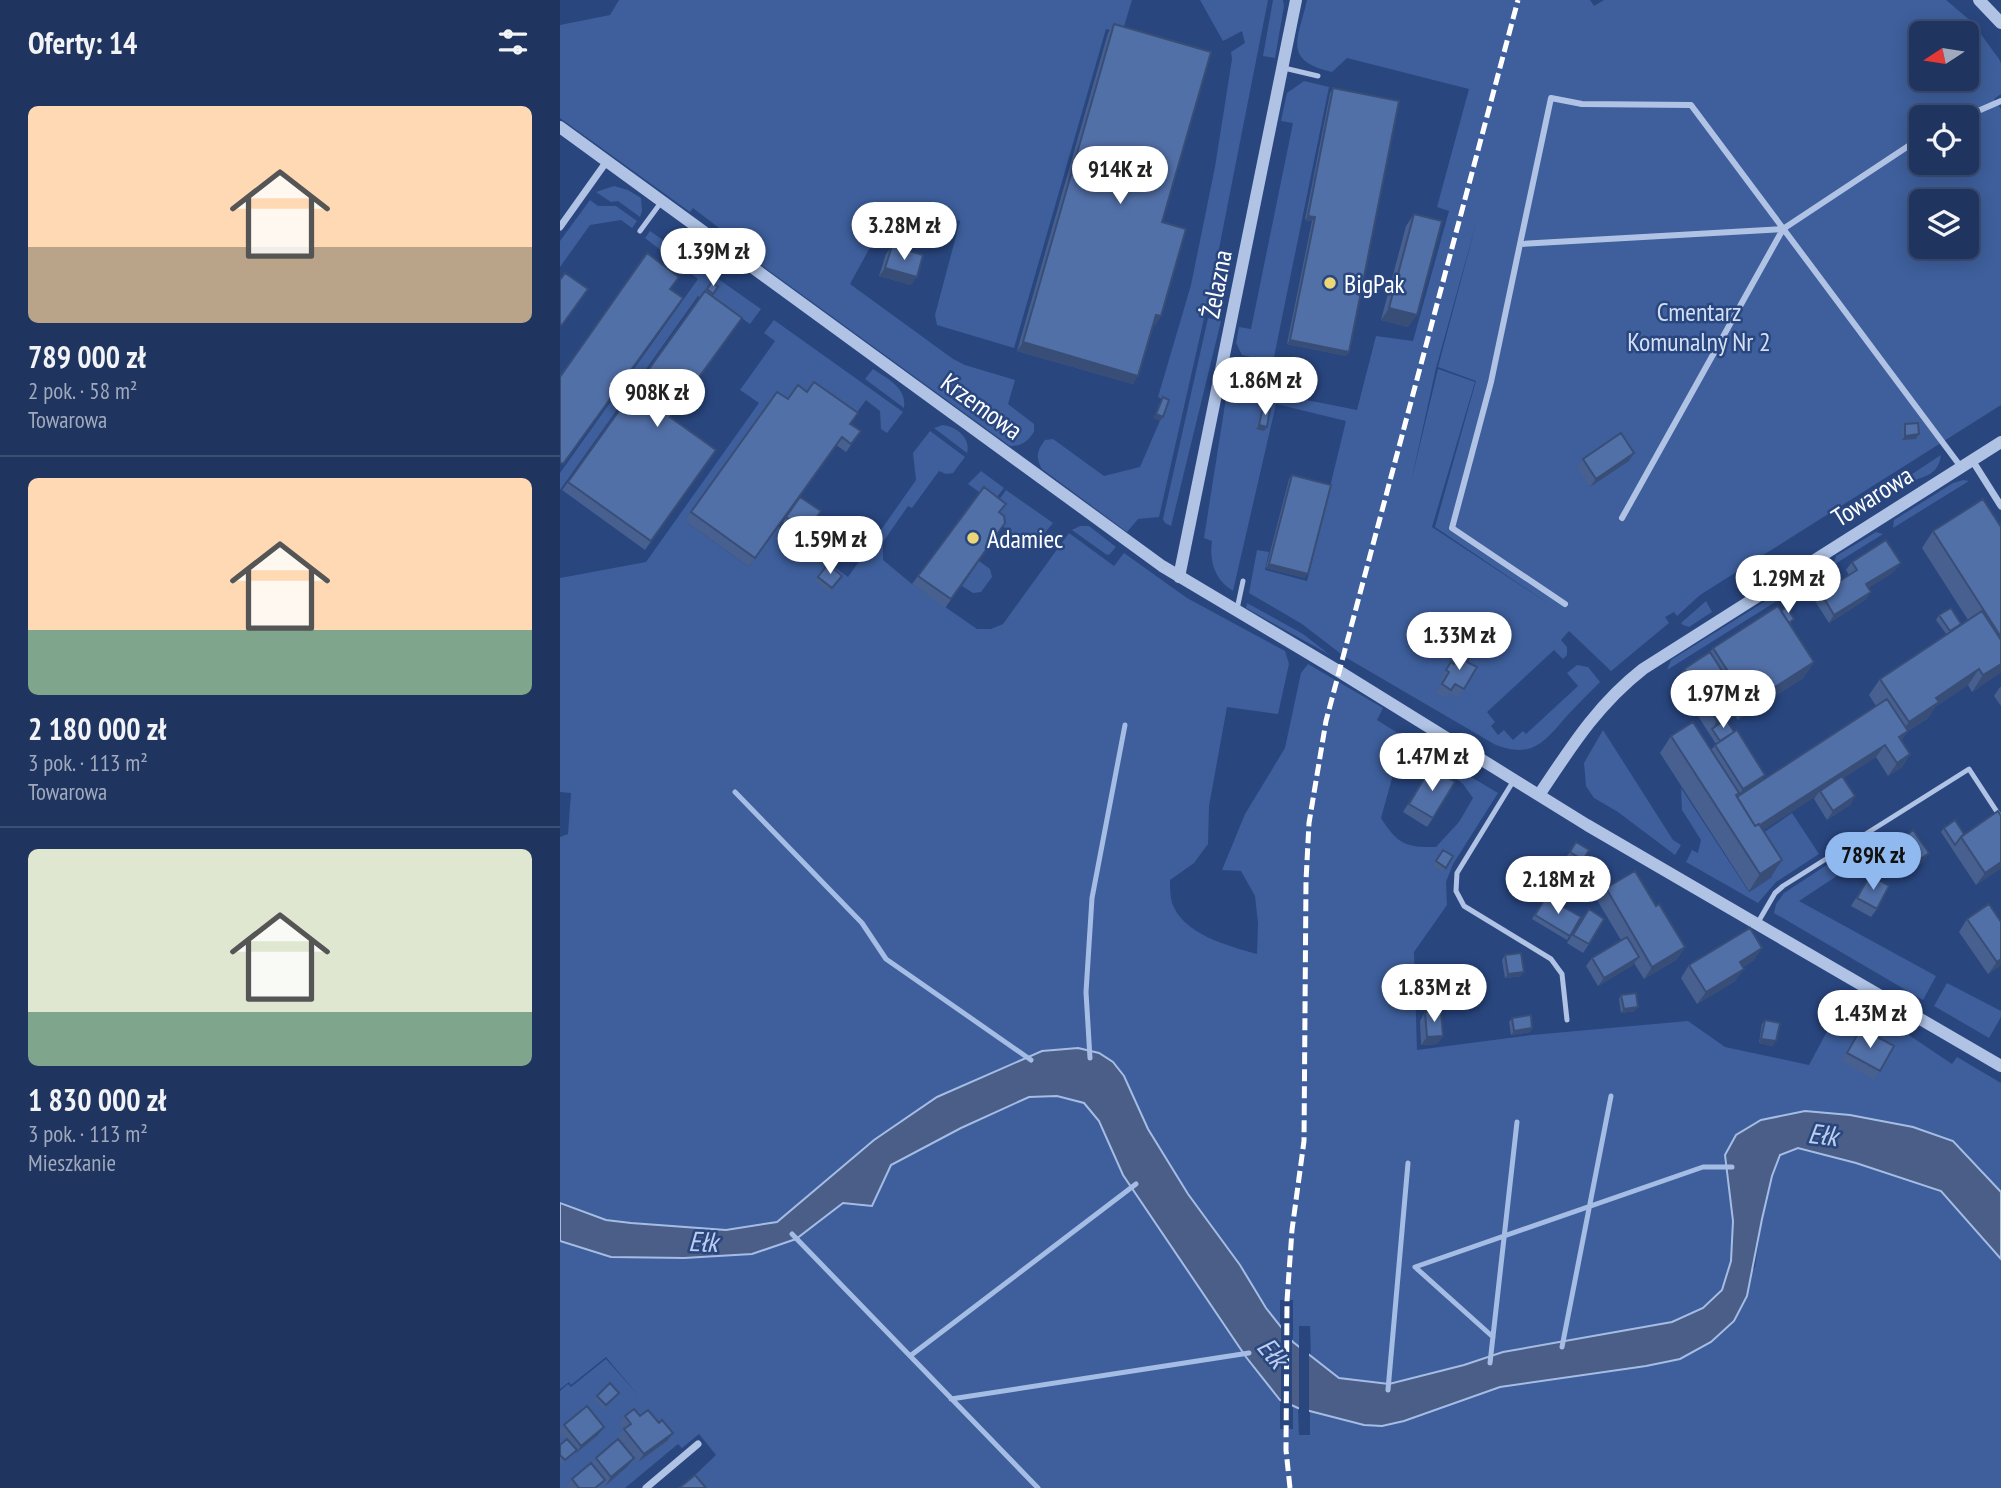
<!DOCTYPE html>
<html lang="pl">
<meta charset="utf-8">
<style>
body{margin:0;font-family:"PT Sans Narrow",sans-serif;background:#273c65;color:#f1f3f6;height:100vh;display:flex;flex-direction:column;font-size:26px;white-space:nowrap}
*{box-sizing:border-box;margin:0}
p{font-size:23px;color:#a1aabd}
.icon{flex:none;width:38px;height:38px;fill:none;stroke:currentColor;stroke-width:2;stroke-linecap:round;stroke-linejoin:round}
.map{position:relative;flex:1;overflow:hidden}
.panel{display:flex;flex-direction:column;background:#1f345f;width:560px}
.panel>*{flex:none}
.needle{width:46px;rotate:258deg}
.fabs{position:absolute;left:1349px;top:21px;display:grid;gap:14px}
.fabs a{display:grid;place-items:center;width:70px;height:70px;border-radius:10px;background:#1f345f;box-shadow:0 4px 18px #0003,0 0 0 2px #3c4f74;font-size:35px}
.price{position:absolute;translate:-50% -60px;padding:0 16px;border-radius:24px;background:#fff;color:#222;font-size:23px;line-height:46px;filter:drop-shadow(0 2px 4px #0008)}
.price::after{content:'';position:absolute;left:50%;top:42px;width:21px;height:16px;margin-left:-10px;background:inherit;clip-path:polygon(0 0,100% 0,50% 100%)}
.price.selected{background:#90b9f0;color:#111}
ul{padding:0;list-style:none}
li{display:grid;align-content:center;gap:14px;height:371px;padding:0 28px}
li+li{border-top:2px solid #3c4f74}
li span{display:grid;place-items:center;height:217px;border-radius:10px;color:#555}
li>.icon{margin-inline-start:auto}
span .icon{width:126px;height:126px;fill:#fffc;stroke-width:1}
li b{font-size:30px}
h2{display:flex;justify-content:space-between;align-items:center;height:84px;padding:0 28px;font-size:30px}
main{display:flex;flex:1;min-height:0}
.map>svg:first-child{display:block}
.green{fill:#3e5f9c;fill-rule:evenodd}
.water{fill:#4a5e87;stroke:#a5bde5;stroke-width:2}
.pier{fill:#29467f}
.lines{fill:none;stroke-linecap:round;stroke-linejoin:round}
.stream{stroke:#a5bde5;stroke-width:5}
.service{stroke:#b0c3e5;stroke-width:5}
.pedestrian{stroke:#b0c3e5;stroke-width:6}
.minor{stroke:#b0c3e5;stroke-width:7}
.tertiary{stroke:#b0c3e5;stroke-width:12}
.rail{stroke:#fff;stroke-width:5;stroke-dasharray:12 5;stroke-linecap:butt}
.wall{fill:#476090}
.shaded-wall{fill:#394e76}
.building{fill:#5270a8;stroke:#394e76;stroke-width:2}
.poi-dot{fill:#ecd678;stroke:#29467f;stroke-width:2.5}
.labels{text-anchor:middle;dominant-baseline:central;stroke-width:5;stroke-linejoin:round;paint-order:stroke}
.poi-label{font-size:26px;fill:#fff;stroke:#29467f;text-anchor:start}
.street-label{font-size:26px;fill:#fff;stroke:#29467f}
.park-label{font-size:26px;fill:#d3dff4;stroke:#29467f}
.water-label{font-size:28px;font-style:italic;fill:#bccded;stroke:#29467f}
</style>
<main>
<section class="panel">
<h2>Oferty: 14<svg class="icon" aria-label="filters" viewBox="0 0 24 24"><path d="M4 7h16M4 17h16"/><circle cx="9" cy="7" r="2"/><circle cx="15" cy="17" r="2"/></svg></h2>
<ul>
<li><span style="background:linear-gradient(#ffd9b3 65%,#b9a48a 0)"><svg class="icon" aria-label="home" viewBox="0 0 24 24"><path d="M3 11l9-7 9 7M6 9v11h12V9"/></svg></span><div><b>789 000 zł</b><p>2 pok. · 58 m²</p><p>Towarowa</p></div></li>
<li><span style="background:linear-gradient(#ffd9b3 70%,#7fa58c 0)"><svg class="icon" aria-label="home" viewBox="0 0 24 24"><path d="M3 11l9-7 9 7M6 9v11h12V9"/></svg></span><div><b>2 180 000 zł</b><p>3 pok. · 113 m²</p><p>Towarowa</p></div></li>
<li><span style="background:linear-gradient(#dfe7d0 75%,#7fa58c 0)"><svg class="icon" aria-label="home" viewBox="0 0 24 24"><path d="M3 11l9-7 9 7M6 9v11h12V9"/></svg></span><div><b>1 830 000 zł</b><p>3 pok. · 113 m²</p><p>Mieszkanie</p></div></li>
</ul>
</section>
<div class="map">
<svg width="1441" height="1488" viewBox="0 0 1441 1488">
<rect width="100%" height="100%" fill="#29467f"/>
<!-- green -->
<path class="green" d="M59,0H572L562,33L546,29L454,348L377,325L375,315L400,221L335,202L290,284L393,359L405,365L455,380L448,404L474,424V432C467,442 462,446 450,446L160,235L163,231L133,208L130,212L0,118V25L50,15Z
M640,0H708L654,274L599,517L578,519L567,532L482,469C475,457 477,451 485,440L493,439L544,476L580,467L608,402L598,397L631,285L655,167L672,59L671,52L685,43L682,31L663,41Z
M713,0H723L724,6L715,58L703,56Z
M747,0H1030L1034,6L1044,0H1386L1412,22L1439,59L1441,63V94L1434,99L1441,109V405L1140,595L1117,616L1114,612L1105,617L1109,623L1051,671L1009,631L1001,640L1007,647V655L1003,659L994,650L927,712L935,722L931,726L938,735L944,730L953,740L963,731L966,734L1018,686L1007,673L1017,665L1028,667L1040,682C1028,694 1016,706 1005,718C983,744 970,759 934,744L785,657L742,624L689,593L697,550L709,552L705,570L747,581L786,421L716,404L673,591C655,580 649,562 652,541L644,538L669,379L679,371L699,375L696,390L797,410L816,336L853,341L889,211L877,207L909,89L787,58L772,72C722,60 738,40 747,0ZM1362,33H1407V79H1362ZM1362,117H1407V163H1362ZM1362,201H1407V247H1362ZM917,220L878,367L916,381L875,527L992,606L872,527L915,382L878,369L851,482L876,368Z
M744,81L769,87L713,362L682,355L676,343L679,327L691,329L733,123L721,121L727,93Z
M54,186L68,190L81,198L82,211L80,217L58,201L51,202L36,192Z
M30,200L38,206H56L77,221L72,228L61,220L30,225L0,267V241Z
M90,231L201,309L190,324L163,305L159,310L138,296L0,490V473L138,279L85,238Z
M648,318L661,321L611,526L605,523L603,519Z
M214,320L343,412L327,433L321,429L320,411L306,400L295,415L242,400L222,408L125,521L189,567L218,526L288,577L356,480L353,453L370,431L405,457L393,473L386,474L379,471L352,508L348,506L323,542V560L352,584L417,629H431L443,624L509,533L554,566L564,553L627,598L725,651L729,664L718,714L667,707L649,806L648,844L634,863L610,880C610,887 610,896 612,903C623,934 668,946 697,954L698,923L695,896L681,871L662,870L685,814L725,748L741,673L748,664L823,708L817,720L849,740L834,771L821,818C837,843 845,848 876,847L899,822L913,798L903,784L863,753L864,749L938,793L893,864L886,882L887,905L854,952L857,1050L972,1035L1128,1021L1165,1047L1249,1065L1285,998L1334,1025L1392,1064L1397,1057L1441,1083V1192L1393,1141L1353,1127L1290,1115L1245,1111L1165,1154L1173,1221L1171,1261L1162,1290L1143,1308L1112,1322L943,1352L904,1365L829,1384L779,1378L751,1357L750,1326H739V1347L733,1342V1300H720V1328L706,1308L680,1265L628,1194L588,1129L576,1102L482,1051L377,1097L314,1140L217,1222L166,1230L48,1223L0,1203V837L8,834L11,793L0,792V578L86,562L199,403L180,390L215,341L204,333Z
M313,369C328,379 347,388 344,408L305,379Z
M383,425C397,427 411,438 407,453L374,428Z
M1381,455C1378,475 1366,476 1349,482L1346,478Z
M421,471L444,488L433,502L408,484Z
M1403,480L1409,481L1333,528L1334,520L1393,483Z
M446,490L493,523L474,546L466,544L435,520L440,512L434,507Z
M520,526H529L556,547L550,554L547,555L512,530Z
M1316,532L1323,534L1275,564L1274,563L1276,556Z
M419,561L430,569L432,577L421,592L413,593L402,586Z
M1218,595L1223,597L1107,670L1111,660L1212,597Z
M1146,601L1152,612L1129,627L1123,625L1121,623Z
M687,603L743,634L770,655L686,608Z
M1043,730L1113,840L1121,845L1115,855L1058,812L1034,798L1026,786L1024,763Z
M1121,788L1189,892L1212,877L1190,842L1232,813L1259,854L1216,882L1198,903L1126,862L1132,850L1138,853L1141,840L1122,810Z
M1311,836L1319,848L1239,901L1376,976L1363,1000L1214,913L1216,904L1224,893Z
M1387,983L1441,1011V1017L1429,1038L1374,1006Z
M497,1096L524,1103L539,1121L563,1175L686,1357L720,1400V1429H733V1405L738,1408L739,1435H750V1410L804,1425L822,1426L844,1421L940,1387L1086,1366L1120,1359L1195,1267L1202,1219L1212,1176L1220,1155L1238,1148L1296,1163L1381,1191L1441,1259V1488H147L135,1475L156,1455L139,1434L122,1448L118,1444L65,1488H0V1391L8,1384L11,1387L46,1359L78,1395L46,1357L11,1385L9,1382L0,1389V1241L51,1257L124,1258L192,1254L236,1239L283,1203L312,1206L331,1165L401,1128L469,1097Z"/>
<!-- water -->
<path class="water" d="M518,1048L539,1053L553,1062L564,1076L588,1129L628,1194L680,1265L706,1308L733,1342L779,1378L829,1384L904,1365L943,1352L1112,1322L1143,1308L1162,1290L1171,1261L1173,1221L1165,1155L1176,1135L1201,1120L1245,1111L1290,1115L1353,1127L1393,1141L1441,1192V1259L1381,1191L1296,1163L1238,1148L1220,1155L1212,1176L1202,1219L1187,1296L1174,1321L1151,1342L1120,1359L1086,1366L940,1387L844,1421L822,1426L804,1425L738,1408L720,1400L686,1357L563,1175L539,1121L524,1103L497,1096L469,1097L401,1128L331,1165L312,1206L283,1203L236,1239L192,1254L124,1258L51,1257L0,1241V1203L46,1220L71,1223L166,1230L217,1222L314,1140L377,1097L482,1051Z"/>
<!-- pier -->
<path class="pier" d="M721,1323L732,1337V1409L721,1404Z
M739,1343L749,1351V1413L739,1411Z"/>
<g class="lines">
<!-- stream -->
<path class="stream" d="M175,792L302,923L326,959L471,1060
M530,1058L526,992L532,898L565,725
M232,1234L478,1488
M933,1337L855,1267L1143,1167H1172
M1002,1347L1051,1096
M350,1356L576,1184
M930,1363L957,1122
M828,1390L848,1163
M391,1399L689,1353"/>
<!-- service -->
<path class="service" d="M724,68L758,76
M80,231L102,201
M663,360L701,368
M677,609L683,581
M954,780L897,873L896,891L904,906L991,959L1002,974L1007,1020
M1197,924L1215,893L1223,886L1409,769L1441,818"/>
<!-- pedestrian -->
<path class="pedestrian" d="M1404,117L1441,101
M1223,229L960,244L991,98L1022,104L1131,105L1401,467
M960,244L931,382L892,528L1005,604
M1062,518L1223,229L1362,137"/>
<!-- minor -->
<path class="minor" d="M0,227L47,161
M1412,460L1441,506
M86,1488L138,1444"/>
<!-- tertiary -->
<path class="tertiary" d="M1419,0L1441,23
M0,127L602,566L780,672L1027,825L1441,1066
M619,577L736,0
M979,795C1011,747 1037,705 1083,669L1441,442"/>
<!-- rail -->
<path class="rail" d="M730,1488L726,1450L727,1301L732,1230L744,1141L746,881L749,823L766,721L958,0"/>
</g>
<!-- wall -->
<path class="wall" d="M554,24L602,222L601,316L595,325L593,324L573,384L457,351L548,33Z
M773,88L789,352L786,356L727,344L752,221L745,220L770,93Z
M854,214L848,327L821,320L846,226Z
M332,246L351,285L319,276L326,254Z
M152,282L158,287L152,295L111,417L156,450L85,550L2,490Z
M217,392L228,399L247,392L301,431L286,452L276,445L189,567L125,521Z
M703,407L704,431L696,429L700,411Z
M1345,424L1356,439L1342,440V428Z
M1023,459L1069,461L1030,487L1017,467Z
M732,475L745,578L706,568L729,479Z
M424,487L446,504L440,512L445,523L385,608L352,584Z
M240,497L261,511L243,536L223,522Z
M1441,527V672L1412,692L1408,685L1375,707L1367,719L1348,731L1341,741L1350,754L1342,767L1328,776L1316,757L1283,778L1295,796L1290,805L1267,820L1254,799L1256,796L1203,830L1222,860L1211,877L1189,891L1100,753L1111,736L1151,750L1156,744L1116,682L1124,669L1150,652L1153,648L1232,623L1230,624L1254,662L1243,678L1178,720L1175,716L1167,721L1201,781L1316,706L1309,695L1320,679L1387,635L1376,620L1379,615L1399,626L1408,620L1362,548L1373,531Z
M1292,562L1335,571L1308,588L1311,592L1305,600L1269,623L1255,601L1261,593L1289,575L1286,570Z
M268,564L282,576L269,592L255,581Z
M901,651L907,662L904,689L898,698L889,693L886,698L876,693L884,680L881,678L891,662L893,663Z
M1440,687H1441V706L1434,696Z
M871,767L873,818L867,827L843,812Z
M1441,816V868L1416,885L1381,832L1384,828L1404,834Z
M1016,842L1029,850L1020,864L1007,856Z
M1335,844L1364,861L1346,874L1329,852Z
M883,850L893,856L883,872L873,866Z
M1310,875L1317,909L1311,917L1291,906Z
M1046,888L1096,906L1125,947L1116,960L1084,979L1074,963L1073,965L1038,986L1026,966L1032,958L1061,940L1037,900Z
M986,897L1021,917L1007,940L972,919Z
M1029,909V944L1023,953L1007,943Z
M1407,919L1441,922V965L1428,974L1399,932Z
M945,955L961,976L945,978L942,960Z
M1194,960L1183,967L1175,981L1137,1004L1121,978L1129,965Z
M1061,995L1075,1011L1061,1013L1059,999Z
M865,1012L883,1036L877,1044L861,1045L860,1021Z
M952,1018L972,1028L970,1032L951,1035L949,1022Z
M1205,1020L1213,1046L1199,1043L1202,1024Z
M1301,1028L1320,1071L1314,1080L1281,1061Z
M59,1393L56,1397L43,1409L34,1400L37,1396Z
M65,1416H80L107,1441L78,1462L58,1437L63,1430L59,1425Z
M4,1425L44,1427L38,1435L2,1464L0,1462V1445L5,1441L0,1435V1430Z
M36,1458H74L68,1466L45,1486L43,1483L39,1488H7L6,1487L12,1479L32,1464Z"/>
<!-- shaded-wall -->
<path class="shaded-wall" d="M748,216L755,217L752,221L745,220Z
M325,268L357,277L351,285L319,276Z
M829,308L857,315L848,327L821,320Z
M596,315L601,316L595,325L590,323Z
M730,340L789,352L786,356L727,344Z
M463,342L578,376L573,384L457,351Z
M596,414L603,417L600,421L593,418Z
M699,425L707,427L704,431L696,429Z
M1359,434L1356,439L1342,440L1345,436Z
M1074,453L1069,461L1030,487L1036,479Z
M1341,563L1335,571L1301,593L1306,584Z
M709,564L748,574L745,578L706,568Z
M1311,592L1305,600L1269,623L1274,615Z
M1254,662L1243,678L1178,720L1189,704Z
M1441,664V672L1412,692L1423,675Z
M1419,669L1408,685L1375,707L1367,719L1348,731L1339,744L1337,738L1349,722L1376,698Z
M1183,704L1175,716L1153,730L1152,729L1157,721Z
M1325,745L1316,757L1261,793L1260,791L1256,796L1184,843L1192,830Z
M1350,754L1342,767L1328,776L1337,763Z
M1205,775L1197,787L1174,801L1183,789Z
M1295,796L1290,805L1267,820L1273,811Z
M1369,853L1364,861L1346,874L1351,866Z
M1222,860L1211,877L1189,891L1200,874Z
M1441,862V868L1416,885L1425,873Z
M1125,947L1116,960L1084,979L1092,967Z
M1202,948L1194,960L1171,974L1180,962Z
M1079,957L1073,965L1038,986L1044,978Z
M1441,959V965L1428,974L1437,962Z
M1184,969L1175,981L1137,1004L1146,992Z
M964,972L961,976L945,978L948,974Z
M1078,1007L1075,1011L1061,1013L1064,1009Z
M972,1028L970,1032L951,1035L954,1031Z
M883,1036L877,1044L861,1045L867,1037Z
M1201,1039L1216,1041L1213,1046L1199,1043Z
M44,1427L38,1435L15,1454L21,1446Z
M113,1433L107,1441L78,1462L84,1454Z
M74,1458L68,1466L45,1486L51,1477Z"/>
<!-- building -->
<path class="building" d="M554,24L651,52L602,222L626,229L601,316L596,315L578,376L463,342Z
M773,88L839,101L789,352L730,340L755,217L748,216Z
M854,214L882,221L857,315L829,308Z
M332,246L363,255L357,277L325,268Z
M87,253L119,277L110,289L123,298L3,464L0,462V377Z
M5,273L28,289L2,325L0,324V280Z
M152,282L158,287L153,294L147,289Z
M145,291L182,318L110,417L156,450L91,541L8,482Z
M254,382L298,413L290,424L301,431L291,444L282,437L195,558L131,512L217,392L228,399L238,385L247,392Z
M603,397L609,400L603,417L596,414Z
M703,407L710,409L707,427L699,425Z
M1358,423L1359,434L1345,436V424Z
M1061,433L1074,453L1036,479L1023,459Z
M732,475L771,485L748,574L709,564Z
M424,487L446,504L439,512L444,516L445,523L391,599L358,576Z
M240,497L261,511L246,532L226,517Z
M1423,499L1441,527V637L1373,531Z
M1326,540L1341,563L1306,584L1311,592L1274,615L1261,593L1297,570L1292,562Z
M268,564L282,576L272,588L258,577Z
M1218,606L1254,662L1189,704L1153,648Z
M1227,607L1234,619L1229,623L1221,611Z
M1391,608L1401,624L1390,631L1379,615Z
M1422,611L1441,640V664L1423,675L1419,669L1376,698L1379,702L1349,722L1320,679Z
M901,651L910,656L907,662L917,667L904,689L895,684L891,690L882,684L889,672L886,670L891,662L894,664Z
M1150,652L1183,704L1157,721L1124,669Z
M1327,699L1348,731L1339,737L1350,754L1337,763L1325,745L1200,825L1199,824L1195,826L1177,797Z
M1166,719L1174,732L1160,741L1152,729Z
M1133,722L1179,793L1176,795L1195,826L1199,824L1222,860L1200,874L1111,736Z
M1177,730L1205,775L1183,789L1155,745Z
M871,767L895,782L873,818L849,804Z
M1282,776L1295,796L1273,811L1260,791Z
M1438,811L1441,816V862L1425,873L1401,837Z
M1395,820L1404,834L1401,837L1395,845L1384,828Z
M1353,830L1369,853L1351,866L1335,844Z
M1016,842L1029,850L1023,860L1010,852Z
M883,850L893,856L886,868L876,861Z
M1075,871L1096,906L1099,904L1125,947L1092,967L1046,888Z
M1310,875L1329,886L1317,909L1297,898Z
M986,897L1021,917L1010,936L975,915Z
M1429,904L1441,922V959L1437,962L1407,919Z
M1029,909L1044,919L1029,944L1013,935Z
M1190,928L1202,948L1180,962L1184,969L1146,992L1129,965Z
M1067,937L1079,957L1044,978L1032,958Z
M961,953L964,972L948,974L945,955Z
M1076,993L1078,1007L1064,1009L1061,995Z
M881,1011L883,1036L867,1037L865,1012Z
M971,1015L972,1028L954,1031L952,1018Z
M1205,1020L1220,1023L1216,1041L1201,1039Z
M1301,1028L1334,1046L1320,1071L1287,1053Z
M50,1383L59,1393L46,1405L37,1396Z
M27,1406L44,1427L21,1446L4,1425Z
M74,1409L80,1416L88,1410L99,1423L102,1420L113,1433L84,1454L64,1429L71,1424L65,1416Z
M7,1439L17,1450L5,1460L0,1455V1445Z
M58,1439L74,1458L51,1477L36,1458Z
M31,1463L45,1480L35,1488H19L12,1479Z
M135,1475L146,1488H119Z"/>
<!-- markers -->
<g class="poi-dot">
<circle cx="770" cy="283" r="7"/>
<circle cx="413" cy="538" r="7"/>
</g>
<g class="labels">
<!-- poi labels -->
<g class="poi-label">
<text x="784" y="283">BigPak</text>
<text x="427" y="538">Adamiec</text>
</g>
<!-- street labels -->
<g class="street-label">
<text transform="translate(656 284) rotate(-79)">Żelazna</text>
<text transform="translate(422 406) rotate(36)">Krzemowa</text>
<text transform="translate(1312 496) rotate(-32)">Towarowa</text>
</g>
<!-- park labels -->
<g class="park-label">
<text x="1139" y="311">Cmentarz<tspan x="1139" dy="30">Komunalny Nr 2</tspan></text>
</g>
<!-- water labels -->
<g class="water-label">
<text transform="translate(1263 1134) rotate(7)">Ełk</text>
<text transform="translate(143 1241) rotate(2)">Ełk</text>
<text transform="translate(713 1352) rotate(50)">Ełk</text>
</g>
</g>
</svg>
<div class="fabs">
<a><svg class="needle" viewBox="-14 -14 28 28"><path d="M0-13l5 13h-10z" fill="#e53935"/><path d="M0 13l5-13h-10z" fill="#a1aabd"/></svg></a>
<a><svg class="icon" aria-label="locate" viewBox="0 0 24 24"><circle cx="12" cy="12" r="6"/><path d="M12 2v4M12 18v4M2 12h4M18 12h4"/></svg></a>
<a><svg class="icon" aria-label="layers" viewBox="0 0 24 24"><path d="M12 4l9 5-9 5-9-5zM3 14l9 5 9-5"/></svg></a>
</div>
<b class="price" style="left:560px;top:206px">914K zł</b>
<b class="price" style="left:344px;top:262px">3.28M zł</b>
<b class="price" style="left:153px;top:288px">1.39M zł</b>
<b class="price" style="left:705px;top:417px">1.86M zł</b>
<b class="price" style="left:97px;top:429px">908K zł</b>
<b class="price" style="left:270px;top:576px">1.59M zł</b>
<b class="price" style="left:1228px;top:615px">1.29M zł</b>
<b class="price" style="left:899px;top:672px">1.33M zł</b>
<b class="price" style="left:1163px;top:730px">1.97M zł</b>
<b class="price" style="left:872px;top:793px">1.47M zł</b>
<b class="price selected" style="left:1313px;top:892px">789K zł</b>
<b class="price" style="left:998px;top:916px">2.18M zł</b>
<b class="price" style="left:874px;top:1024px">1.83M zł</b>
<b class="price" style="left:1310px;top:1050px">1.43M zł</b>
</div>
</main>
